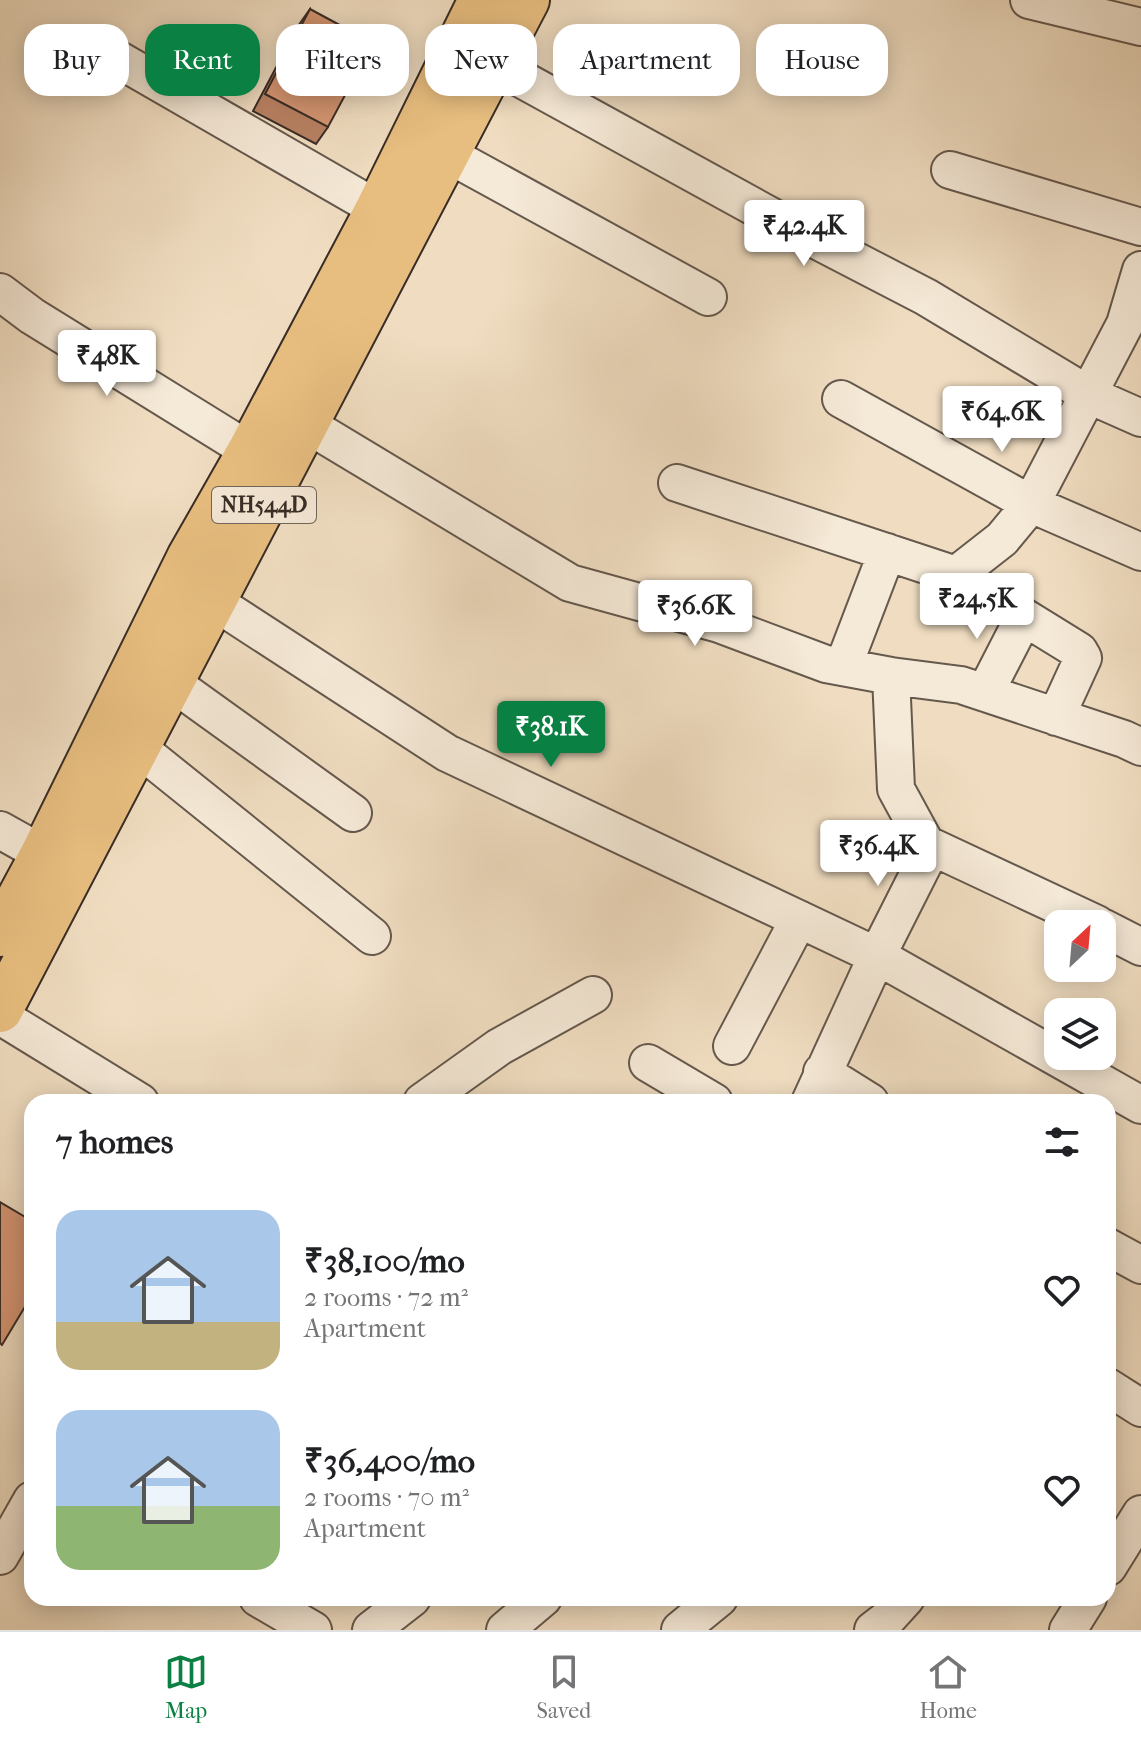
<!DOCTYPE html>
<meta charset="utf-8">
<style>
body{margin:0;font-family:"IM FELL French Canon",serif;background:#f6f6f6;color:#202124;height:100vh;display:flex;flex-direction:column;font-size:30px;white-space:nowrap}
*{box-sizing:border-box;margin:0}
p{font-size:26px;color:#757577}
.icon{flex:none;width:44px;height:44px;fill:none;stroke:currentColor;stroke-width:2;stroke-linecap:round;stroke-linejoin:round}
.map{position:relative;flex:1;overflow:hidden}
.details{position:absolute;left:24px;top:1094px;width:1092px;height:512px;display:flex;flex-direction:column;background:#fff;border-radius:24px;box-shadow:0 4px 20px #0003}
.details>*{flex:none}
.top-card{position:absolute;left:24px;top:24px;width:1094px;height:72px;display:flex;gap:16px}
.needle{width:52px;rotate:26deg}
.buttons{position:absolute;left:1044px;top:910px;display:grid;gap:16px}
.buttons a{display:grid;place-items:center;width:72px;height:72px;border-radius:16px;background:#fff;box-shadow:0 4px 20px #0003;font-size:40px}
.price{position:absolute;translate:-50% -68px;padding:0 18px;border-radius:8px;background:#fff;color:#222;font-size:26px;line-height:52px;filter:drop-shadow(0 2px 4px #0008)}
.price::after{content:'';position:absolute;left:50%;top:48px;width:24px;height:18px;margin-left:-12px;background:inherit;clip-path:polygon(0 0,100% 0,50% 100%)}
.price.on{background:#0b8043;color:#fff}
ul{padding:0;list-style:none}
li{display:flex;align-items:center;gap:24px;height:200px;padding:0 32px}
li span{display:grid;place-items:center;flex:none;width:224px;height:160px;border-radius:24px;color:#555}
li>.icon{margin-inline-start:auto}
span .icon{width:96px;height:96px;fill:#fffc;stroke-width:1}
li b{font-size:34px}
h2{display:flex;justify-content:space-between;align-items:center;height:96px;padding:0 32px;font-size:34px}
.chip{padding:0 28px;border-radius:24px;background:#fff;box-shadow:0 4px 20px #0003;font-size:28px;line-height:72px}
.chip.on{background:#0b8043;color:#fff}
.dock{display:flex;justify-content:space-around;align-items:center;height:112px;border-top:2px solid #e0e0e0;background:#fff;font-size:22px;color:#757577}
.dock a{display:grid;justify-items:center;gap:4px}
.dock .on{color:#0b8043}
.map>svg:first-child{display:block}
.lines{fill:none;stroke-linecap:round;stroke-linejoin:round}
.minor-casing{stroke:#65584d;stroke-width:40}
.highway-casing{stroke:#372c26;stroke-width:48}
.minor{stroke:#f5e9d7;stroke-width:36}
.highway{stroke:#e8be80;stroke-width:44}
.wall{fill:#b78163;stroke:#372c26;stroke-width:2}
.building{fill:#d59673;stroke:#372c26;stroke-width:2}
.labels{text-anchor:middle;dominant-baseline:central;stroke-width:7;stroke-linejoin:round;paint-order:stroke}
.shield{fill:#f5e9d7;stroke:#70655b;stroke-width:2}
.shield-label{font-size:22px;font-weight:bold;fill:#372c26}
</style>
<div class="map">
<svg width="1141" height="1630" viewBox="0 0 1141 1630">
<rect width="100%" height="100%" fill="#f0ddc1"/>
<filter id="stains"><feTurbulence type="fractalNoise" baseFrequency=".0025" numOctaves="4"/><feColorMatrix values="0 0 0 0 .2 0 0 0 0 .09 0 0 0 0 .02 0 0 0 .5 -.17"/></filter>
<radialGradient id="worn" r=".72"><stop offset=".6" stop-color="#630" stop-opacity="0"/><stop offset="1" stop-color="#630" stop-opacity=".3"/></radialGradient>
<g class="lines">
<!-- minor casing -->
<g class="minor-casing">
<path id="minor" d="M1029,0L1141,27
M109,54L378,209
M494,64L787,225L926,297L1089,395L1141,418
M447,154L708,297
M950,170L1141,227
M0,292L32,316L250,451
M841,399L1031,504L1141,552
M306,424L570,583L719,624L826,664L891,676L961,685L1124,739L1141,747
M677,483L956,575
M213,601L447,753L877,956L932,847
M843,667L887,552
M891,676L896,789L926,844L1097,924
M171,682L353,813
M985,693L1024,617
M1056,717L1083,658L1079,651L956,575L1002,539L1031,504L1125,324L1141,270
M137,747L372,936
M0,830L43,854
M1102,927L1141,947
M0,1016L140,1102
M732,1046L799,919
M648,1063L714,1102
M822,1072L870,1102
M422,1102L499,1047L593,995
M810,1102L877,956L1141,1105
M1108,1247L1141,1265
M1108,1387L1141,1408
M0,1556L32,1500
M1108,1567L1141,1514
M258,1598L313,1630
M371,1630L412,1598
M505,1630L543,1598
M680,1630L719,1598
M873,1630L886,1620L906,1598
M1068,1630L1088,1598"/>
</g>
<!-- highway casing -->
<g class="highway-casing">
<path id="highway" d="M0,934L43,854L189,558L250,451L378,209L481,0
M0,1010L527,0"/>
</g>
<!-- minor -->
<use href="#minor" class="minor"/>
<!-- highway -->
<use href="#highway" class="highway"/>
</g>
<!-- wall -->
<path class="wall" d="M310,9L328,127L316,144L253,111L298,26Z"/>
<!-- building -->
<path class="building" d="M310,9L373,43L328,127L265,94Z
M0,1202L32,1221V1295L2,1345L0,1343Z"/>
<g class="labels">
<!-- shield labels -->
<rect class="shield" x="212" y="487" width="104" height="36" rx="6"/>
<g class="shield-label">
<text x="264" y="505">NH544D</text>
</g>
</g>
<rect width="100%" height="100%" filter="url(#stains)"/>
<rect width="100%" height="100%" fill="url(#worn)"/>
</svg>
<div class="buttons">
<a><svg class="needle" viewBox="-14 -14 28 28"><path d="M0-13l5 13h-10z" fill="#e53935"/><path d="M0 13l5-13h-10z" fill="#757577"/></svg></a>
<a><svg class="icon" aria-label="layers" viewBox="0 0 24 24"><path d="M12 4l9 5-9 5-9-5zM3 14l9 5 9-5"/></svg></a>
</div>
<b class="price" style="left:804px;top:268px">₹42.4K</b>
<b class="price" style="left:107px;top:398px">₹48K</b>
<b class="price" style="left:1002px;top:454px">₹64.6K</b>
<b class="price" style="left:977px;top:641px">₹24.5K</b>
<b class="price" style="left:695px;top:648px">₹36.6K</b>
<b class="price on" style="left:551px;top:769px">₹38.1K</b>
<b class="price" style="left:878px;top:888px">₹36.4K</b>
<div class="top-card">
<a class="chip">Buy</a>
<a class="chip on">Rent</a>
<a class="chip">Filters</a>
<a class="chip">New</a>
<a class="chip">Apartment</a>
<a class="chip">House</a>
</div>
<section class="details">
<h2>7 homes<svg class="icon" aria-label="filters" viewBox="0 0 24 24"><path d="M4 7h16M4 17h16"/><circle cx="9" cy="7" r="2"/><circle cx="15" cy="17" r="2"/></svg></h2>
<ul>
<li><span style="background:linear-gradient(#a9c7e8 70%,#c2b280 0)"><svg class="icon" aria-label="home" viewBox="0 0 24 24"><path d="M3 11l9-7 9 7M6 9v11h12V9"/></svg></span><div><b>₹38,100/mo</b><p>2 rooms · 72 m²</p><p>Apartment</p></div><svg class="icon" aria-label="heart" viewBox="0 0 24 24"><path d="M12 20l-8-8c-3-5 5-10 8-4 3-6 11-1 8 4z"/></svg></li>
<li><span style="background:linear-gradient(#a9c7e8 60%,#8fb573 0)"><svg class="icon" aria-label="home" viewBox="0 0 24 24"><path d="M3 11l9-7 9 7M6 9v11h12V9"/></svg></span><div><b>₹36,400/mo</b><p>2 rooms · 70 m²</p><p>Apartment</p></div><svg class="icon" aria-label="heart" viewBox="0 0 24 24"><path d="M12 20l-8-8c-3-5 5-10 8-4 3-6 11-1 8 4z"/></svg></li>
</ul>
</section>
</div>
<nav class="dock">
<a class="on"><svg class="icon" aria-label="map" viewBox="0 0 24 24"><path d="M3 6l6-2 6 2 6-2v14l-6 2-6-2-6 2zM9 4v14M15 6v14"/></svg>Map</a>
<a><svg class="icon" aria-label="saved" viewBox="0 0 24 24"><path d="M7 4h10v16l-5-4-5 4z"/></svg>Saved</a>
<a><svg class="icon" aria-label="home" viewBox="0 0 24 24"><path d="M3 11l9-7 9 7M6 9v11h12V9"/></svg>Home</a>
</nav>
